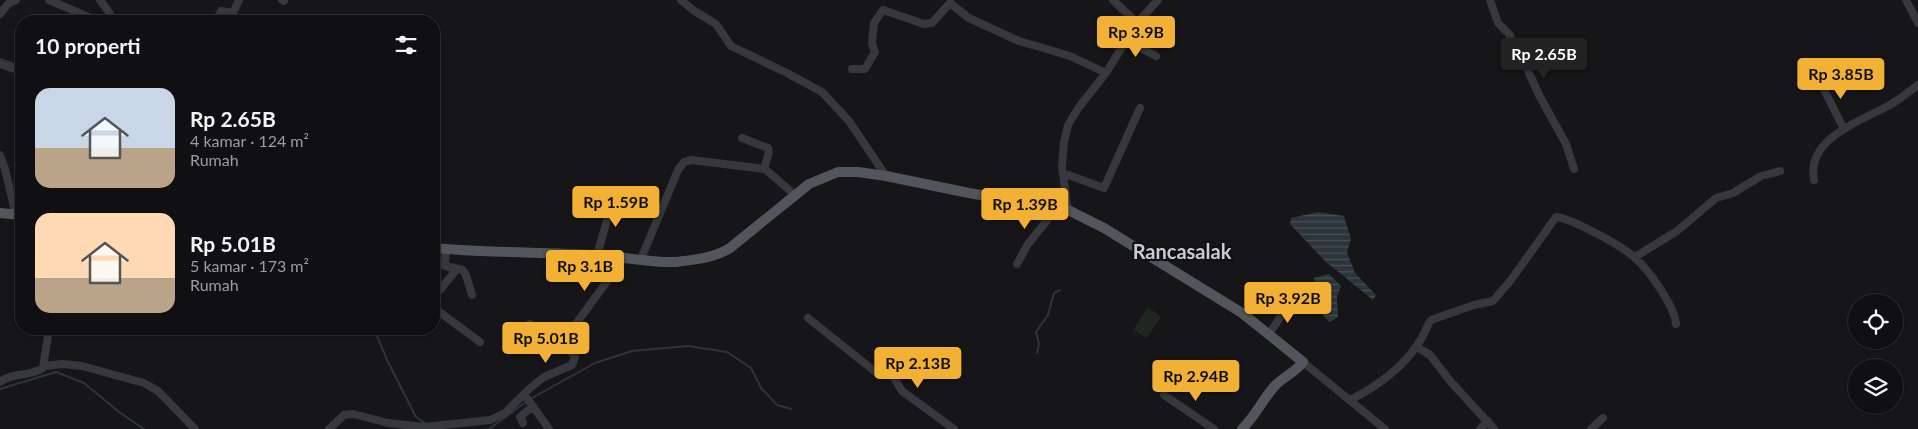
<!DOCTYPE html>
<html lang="id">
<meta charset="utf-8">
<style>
body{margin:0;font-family:Lato,sans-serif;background:#19191b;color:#f1f3f6;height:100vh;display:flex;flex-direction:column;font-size:19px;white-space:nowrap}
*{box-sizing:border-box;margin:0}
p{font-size:16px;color:#9c9d9f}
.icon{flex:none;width:28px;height:28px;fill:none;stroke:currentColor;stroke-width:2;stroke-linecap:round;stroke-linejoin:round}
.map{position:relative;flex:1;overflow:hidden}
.side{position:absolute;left:15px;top:15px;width:425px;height:320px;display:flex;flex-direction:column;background:#101012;border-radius:20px;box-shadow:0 1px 4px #0004,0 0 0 1px #303032}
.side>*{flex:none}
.controls{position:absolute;left:1848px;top:294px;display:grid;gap:10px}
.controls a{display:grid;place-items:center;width:55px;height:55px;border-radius:50%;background:#101012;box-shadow:0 1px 4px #0004,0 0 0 1px #303032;font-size:25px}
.price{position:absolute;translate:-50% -42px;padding:0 11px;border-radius:5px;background:#f2b134;color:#111;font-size:16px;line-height:32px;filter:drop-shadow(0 1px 2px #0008)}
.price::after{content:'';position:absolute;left:50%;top:30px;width:15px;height:11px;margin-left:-8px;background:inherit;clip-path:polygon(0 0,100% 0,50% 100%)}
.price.current{background:#222;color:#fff}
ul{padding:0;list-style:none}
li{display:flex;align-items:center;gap:15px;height:125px;padding:0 20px}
li span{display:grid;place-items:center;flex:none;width:140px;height:100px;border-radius:15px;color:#555}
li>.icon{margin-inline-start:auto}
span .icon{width:60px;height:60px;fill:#fffc;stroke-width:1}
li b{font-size:21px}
h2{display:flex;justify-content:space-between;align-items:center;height:60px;padding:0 20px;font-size:21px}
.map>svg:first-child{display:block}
.pitch{fill:#1e261f}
.water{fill:url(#water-rules)}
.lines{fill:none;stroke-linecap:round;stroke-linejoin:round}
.stream{stroke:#2c353c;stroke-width:2}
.minor{stroke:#37383d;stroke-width:8}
.major{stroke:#53555c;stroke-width:10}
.labels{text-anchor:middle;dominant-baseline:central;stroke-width:4.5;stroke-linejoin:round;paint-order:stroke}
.quarter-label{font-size:20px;font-weight:bold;fill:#c9ccd4;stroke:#111113}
</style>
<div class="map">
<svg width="1918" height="429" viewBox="0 0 1918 429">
<defs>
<pattern id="water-rules" width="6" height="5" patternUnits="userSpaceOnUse" patternTransform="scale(1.25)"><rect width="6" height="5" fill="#2c353c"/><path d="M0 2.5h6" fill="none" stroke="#485056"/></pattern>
</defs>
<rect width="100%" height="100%" fill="#161618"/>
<!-- pitch -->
<path class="pitch" d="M1148,307L1161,317L1147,338L1133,330Z"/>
<!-- water -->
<path class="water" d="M1318,212L1344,216L1351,239L1347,252L1355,273L1376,295L1373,300L1325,261L1290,224L1291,218Z
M1329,274L1341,286L1337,297L1338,317L1330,322C1315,311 1315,295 1314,278Z"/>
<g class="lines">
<!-- stream -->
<path class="stream" d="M0,59L21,66
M374,329L388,362L416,417L426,424
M1037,353L1039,344L1036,332L1048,315L1054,293L1060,290
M0,389L56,372L84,383L119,412L144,429
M530,399L595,363L632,351L688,346L727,352L751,368L761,388L777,405L791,409
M489,429L526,402"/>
<!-- minor -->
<path class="minor" d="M49,0L98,21
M100,0L115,21
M282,0L284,1
M681,0L693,10L716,24L731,46L787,73L822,92L849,121L886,176
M1113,0L1137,23
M1490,0L1498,23L1510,35L1511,41L1523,60L1539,95L1566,144L1574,169
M1906,0L1918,23
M0,14L8,4L16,0
M216,21L221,11L233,13L239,0
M1126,40L1156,56
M0,64L21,71
M852,69H865L875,52L872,43L874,23L883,10L924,24L932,23L950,3L969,18L1019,41L1070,56L1106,73
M1819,80L1844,129
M742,138L768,148C771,154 764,162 765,169L795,195
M0,155L5,169L16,215
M1063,173L1104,188L1140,108
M1814,180C1806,138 1861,121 1890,105C1900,99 1909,92 1918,85
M1068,210L1062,167L1064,142L1068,125L1079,107L1106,73L1137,23L1158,0
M446,249L445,266L463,270L466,275L472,295
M597,255L614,196
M1635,257L1677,231L1716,198L1733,193L1761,176L1780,171
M641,259L678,170L684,162L692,160L765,169
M1017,264L1028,244L1057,208
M434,297L457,269
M434,308L480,342
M808,318L878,374L881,375L887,373H891L902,391L954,429
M1269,334L1290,302
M564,340L625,257
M1417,347L1430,355L1451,382L1494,429
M1303,362L1385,429
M44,366L63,364L82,366L144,383L158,391L195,429
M0,382C12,372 30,377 43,368L49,329
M524,394L549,429
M1164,395L1214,429
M1350,400C1376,387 1402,368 1418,344C1424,336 1426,327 1431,320L1474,305L1493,301L1511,280L1556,217C1571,218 1622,246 1634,257C1649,270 1674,305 1676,324
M523,423L520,417L533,406
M329,429L344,415L353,414L388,423L424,427L490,420L505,413L529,389L544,377L572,365L575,357L564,340L555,345H549L530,324
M1480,429L1488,421
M1591,429L1603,418"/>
<!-- major -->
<path class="major" d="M0,213L21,215
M434,248C487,253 541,252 595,255C621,256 648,263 675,262C694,260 714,258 730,248L809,184L838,172H858L886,176L969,193L1057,208L1068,210L1104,228L1242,313L1303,362C1295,373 1282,377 1273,388C1262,401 1255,416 1242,429"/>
</g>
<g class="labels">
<!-- quarter labels -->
<g class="quarter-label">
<text x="1182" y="251">Rancasalak</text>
</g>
</g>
</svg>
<div class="controls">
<a><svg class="icon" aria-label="locate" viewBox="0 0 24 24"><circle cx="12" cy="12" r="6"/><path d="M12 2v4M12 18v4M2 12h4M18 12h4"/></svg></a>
<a><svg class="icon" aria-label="layers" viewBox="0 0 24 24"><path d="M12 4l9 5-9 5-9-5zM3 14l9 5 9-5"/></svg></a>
</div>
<b class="price" style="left:1136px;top:58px">Rp 3.9B</b>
<b class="price current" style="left:1544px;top:80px">Rp 2.65B</b>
<b class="price" style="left:1841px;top:100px">Rp 3.85B</b>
<b class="price" style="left:616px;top:228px">Rp 1.59B</b>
<b class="price" style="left:1025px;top:230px">Rp 1.39B</b>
<b class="price" style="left:585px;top:292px">Rp 3.1B</b>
<b class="price" style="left:1288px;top:324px">Rp 3.92B</b>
<b class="price" style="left:546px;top:364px">Rp 5.01B</b>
<b class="price" style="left:918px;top:389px">Rp 2.13B</b>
<b class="price" style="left:1196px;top:402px">Rp 2.94B</b>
<section class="side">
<h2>10 properti<svg class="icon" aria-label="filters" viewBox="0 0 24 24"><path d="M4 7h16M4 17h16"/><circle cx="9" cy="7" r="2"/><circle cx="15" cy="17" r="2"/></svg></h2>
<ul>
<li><span style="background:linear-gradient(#c9d6e8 60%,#b9a48a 0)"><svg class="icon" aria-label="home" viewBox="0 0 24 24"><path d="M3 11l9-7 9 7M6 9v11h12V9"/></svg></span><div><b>Rp 2.65B</b><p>4 kamar · 124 m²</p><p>Rumah</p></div></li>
<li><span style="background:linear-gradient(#ffd9b3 65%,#b9a48a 0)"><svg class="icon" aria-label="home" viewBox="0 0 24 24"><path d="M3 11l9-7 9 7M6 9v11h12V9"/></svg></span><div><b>Rp 5.01B</b><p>5 kamar · 173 m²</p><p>Rumah</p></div></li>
</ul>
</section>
</div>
